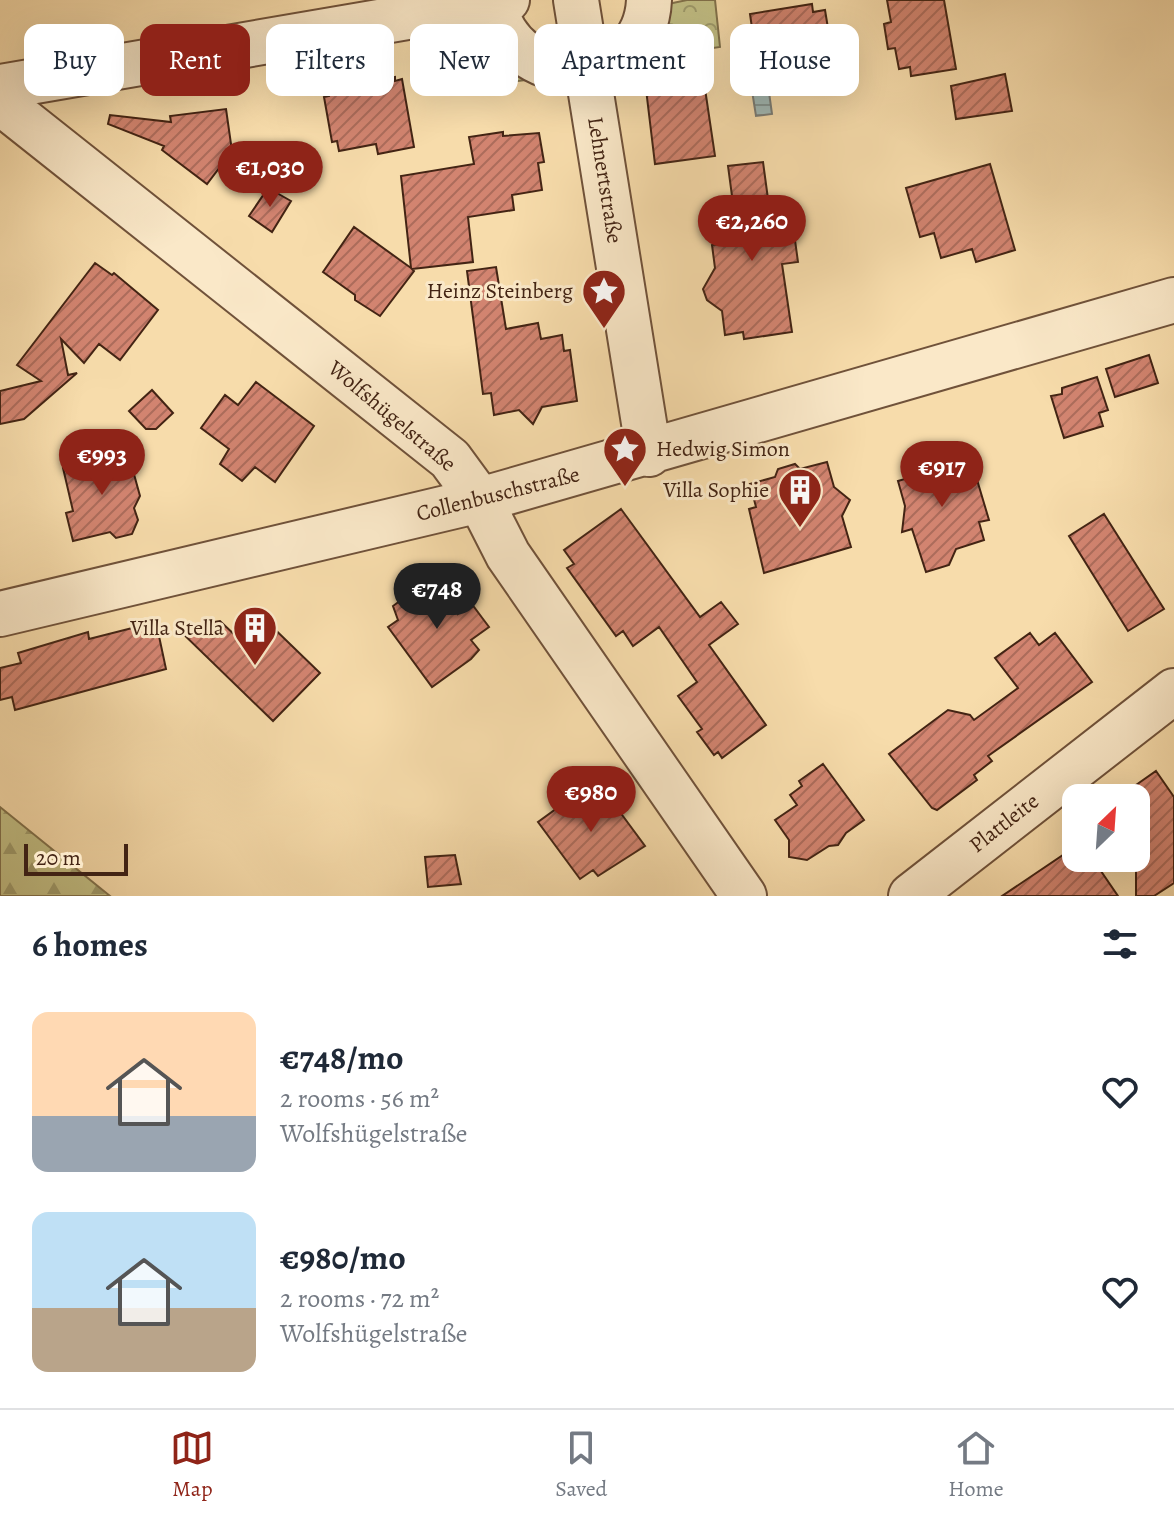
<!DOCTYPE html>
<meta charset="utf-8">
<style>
body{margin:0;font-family:Alegreya,serif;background:#f2f2f3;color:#1f2937;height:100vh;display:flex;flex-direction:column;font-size:30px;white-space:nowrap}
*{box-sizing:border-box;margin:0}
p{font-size:26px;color:#747a83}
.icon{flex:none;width:44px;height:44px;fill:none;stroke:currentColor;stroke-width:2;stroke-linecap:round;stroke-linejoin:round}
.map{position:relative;height:896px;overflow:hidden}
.details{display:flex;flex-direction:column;background:#fff;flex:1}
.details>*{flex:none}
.guide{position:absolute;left:24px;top:24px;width:1126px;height:72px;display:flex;gap:16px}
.needle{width:52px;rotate:25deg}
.tools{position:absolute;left:1062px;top:784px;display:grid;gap:16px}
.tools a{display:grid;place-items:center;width:88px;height:88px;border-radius:16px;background:#fff;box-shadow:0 8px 32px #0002;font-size:40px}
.scale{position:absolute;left:24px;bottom:20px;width:104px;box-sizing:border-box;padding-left:8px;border:4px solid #432414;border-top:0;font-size:22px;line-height:28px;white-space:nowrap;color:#432414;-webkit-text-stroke:6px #fae8c8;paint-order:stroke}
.price{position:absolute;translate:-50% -68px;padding:0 18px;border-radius:28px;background:#8f2418;color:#fff;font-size:26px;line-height:52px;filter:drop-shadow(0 2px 4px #0008)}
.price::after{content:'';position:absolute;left:50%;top:48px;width:24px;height:18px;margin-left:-12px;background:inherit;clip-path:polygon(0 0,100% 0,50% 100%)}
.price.selected{background:#222;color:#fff}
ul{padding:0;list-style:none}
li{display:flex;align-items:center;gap:24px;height:200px;padding:0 32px}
li span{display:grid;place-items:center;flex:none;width:224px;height:160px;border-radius:16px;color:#555}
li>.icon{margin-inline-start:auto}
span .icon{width:96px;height:96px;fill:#fffc;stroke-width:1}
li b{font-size:34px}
h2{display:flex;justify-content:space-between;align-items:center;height:96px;padding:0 32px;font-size:34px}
.chip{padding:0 28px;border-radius:16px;background:#fff;box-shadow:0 8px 32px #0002;font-size:28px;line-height:72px}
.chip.selected{background:#8f2418;color:#fff}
.menu{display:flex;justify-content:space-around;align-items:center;height:112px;border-top:2px solid #e0e1e3;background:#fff;font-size:22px;color:#747a83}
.menu a{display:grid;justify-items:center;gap:4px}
.menu .selected{color:#8f2418}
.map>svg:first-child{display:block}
.forest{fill:url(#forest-firs);stroke:#82724c;stroke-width:2}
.park{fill:url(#park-crowns);stroke:#82724c;stroke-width:2}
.water{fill:url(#water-rules);stroke:#7c7d75;stroke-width:2}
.building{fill:url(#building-hatch);stroke:#432414;stroke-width:2}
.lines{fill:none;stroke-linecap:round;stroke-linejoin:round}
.minor-casing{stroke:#70523a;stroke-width:48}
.minor{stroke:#fae8c8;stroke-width:44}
.labels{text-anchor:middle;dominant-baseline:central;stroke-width:6;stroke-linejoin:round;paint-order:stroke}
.street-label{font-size:22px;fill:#432414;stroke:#fae8c8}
.poi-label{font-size:22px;fill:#432414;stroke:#fae8c8;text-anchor:end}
</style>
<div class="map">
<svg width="1174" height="896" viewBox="0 0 1174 896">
<defs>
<pattern id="forest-firs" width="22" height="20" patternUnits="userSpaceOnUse" patternTransform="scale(2)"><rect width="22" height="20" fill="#c2bf85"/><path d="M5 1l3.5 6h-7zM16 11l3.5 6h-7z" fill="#9f9b6c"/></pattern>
<pattern id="park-crowns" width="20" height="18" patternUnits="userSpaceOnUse" patternTransform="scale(2)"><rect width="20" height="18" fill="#c2bf85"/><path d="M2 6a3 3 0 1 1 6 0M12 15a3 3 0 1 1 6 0" fill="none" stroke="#9f9b6c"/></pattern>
<pattern id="water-rules" width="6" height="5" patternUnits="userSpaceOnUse" patternTransform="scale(2)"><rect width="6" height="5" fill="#a2b9b5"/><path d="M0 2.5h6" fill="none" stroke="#869692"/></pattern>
<pattern id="building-hatch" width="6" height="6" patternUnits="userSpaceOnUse" patternTransform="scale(2)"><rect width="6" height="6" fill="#d28470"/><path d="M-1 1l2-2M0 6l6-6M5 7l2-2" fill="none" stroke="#ac6c5b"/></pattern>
</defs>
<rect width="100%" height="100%" fill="#f7dcab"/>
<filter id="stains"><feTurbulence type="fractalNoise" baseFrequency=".0025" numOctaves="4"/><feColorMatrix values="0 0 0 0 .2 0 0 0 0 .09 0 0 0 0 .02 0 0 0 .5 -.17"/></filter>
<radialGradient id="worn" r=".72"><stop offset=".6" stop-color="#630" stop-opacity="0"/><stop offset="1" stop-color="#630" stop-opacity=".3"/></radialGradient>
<!-- forest -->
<path class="forest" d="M0,807L110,896H0Z"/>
<!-- park -->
<path class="park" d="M687,0H715L720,47L621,62L654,7Z
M494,28L549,77L441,91L430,40Z"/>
<!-- water -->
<path class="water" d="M764,56L772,114L756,116L747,59Z"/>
<!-- building -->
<path class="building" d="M887,0H944L956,69L911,76L910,67L899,69L895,48L888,49L884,24L891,22Z
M812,4L813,12L825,10L835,71L783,79L778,45L755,49L750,14Z
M1005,74L1012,111L956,119L951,86Z
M395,77V81L402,79L414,147L378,154L376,144L339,151L337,141L332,142L324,97L329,96L328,89Z
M695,81L704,82L715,156L655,164L646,89Z
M226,109L232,151L207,184L162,150L164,146L108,124L110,115L171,122L170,116Z
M503,132V136L539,133L544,162L538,163L542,190L512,195L514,210L468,217L473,262L412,269L414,271L380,316L355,300V295L323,272L354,227L411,268L401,176L474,164L469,137Z
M763,162L773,236L794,233L798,262L782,264L792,332L744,339L743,332L725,335L722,311L707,300L703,289L715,268L712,245L738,241L728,166Z
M990,164L1015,250L976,262L972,249L941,258L934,233L920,237L906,188Z
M268,188L291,201L272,232L249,216Z
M95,263L112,275L114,273L158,310L120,360L99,344L84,363L61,339L68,375L77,373L24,419L0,424V391L41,381L17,365Z
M496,267L506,329L538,323L541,339L562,335L564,351L570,350L577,401L542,407L533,424L519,410L494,415L491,393L483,394L467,271Z
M1149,355L1158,383L1115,397L1106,369Z
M1097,377L1108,410L1099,413L1103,426L1064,438L1051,396L1062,394V388Z
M256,382L314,426L275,482L255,467L242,481L220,464L229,449L201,428L225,395L238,405Z
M152,390L173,413L156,429H146L129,411Z
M127,449L140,496L134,508L138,520L132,534L116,538L110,532L73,541L66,513L73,511L63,468Z
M929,454L975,473L989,520L979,522L984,540L956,549L949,565L926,572L912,529L902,532L905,506L898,481L905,479L915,460Z
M827,462L834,487L850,500L842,516L851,547L764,573L749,509L756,507L750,484L775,477L778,469L795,464L800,469Z
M621,509L700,617L721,602L738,624L709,645L766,725L722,758L718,752L714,755L697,732L702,729L678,696L697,682L659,627L633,646L623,631L616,636L567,568L574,564L564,550Z
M1104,514L1164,609L1128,631L1069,536Z
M424,583L452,586L458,614L471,603L489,627L471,640L479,650L471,659L432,687L388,627L398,620L393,606Z
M260,615L320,673L273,721L177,628L220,621L238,638Z
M156,622L166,669L15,710L12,697L0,700V668L21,663L18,653L88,632L89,639Z
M1030,633L1039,645L1055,633L1092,682L988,756L992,761L974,775L977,780L937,810L932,808L889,754L948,710L970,715L974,720L1018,688L995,658Z
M823,764L864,820L846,833L838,845L829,846L807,860L789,857V840L775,820L797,805L790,795L802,786L799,781Z
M1156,771L1174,797V883L1154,896H1136V785Z
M589,785L603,805L614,804L645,846L598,876L593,870L580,879L538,822Z
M1066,853L1069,858H1092L1118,896H1002Z
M455,855L461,884L428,887L425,857Z"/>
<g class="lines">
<!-- minor casing -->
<g class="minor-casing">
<path id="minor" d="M493,0C510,94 645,92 649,0
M576,0L649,454
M0,87L507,0
M0,102L450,459L480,500L508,555L744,896
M0,614L480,500L1174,300
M911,896L1174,691"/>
</g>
<!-- minor -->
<use href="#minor" class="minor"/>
</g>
<!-- icons -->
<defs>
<g id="sight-pin" transform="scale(2.3)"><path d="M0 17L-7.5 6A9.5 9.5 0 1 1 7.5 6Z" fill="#8f2418" stroke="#fae8c8"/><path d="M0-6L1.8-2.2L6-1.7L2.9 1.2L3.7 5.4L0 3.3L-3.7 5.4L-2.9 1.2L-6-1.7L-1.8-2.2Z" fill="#fff"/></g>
<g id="building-pin" transform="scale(2.3)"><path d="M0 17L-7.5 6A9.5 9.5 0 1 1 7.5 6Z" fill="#8f2418" stroke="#fae8c8"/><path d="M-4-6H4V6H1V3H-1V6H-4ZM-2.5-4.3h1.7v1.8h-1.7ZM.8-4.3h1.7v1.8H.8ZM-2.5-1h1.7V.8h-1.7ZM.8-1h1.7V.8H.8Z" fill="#fff"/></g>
</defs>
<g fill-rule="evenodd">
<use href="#sight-pin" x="604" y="291"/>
<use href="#sight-pin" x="625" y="449"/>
<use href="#building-pin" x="800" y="490"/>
<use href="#building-pin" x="255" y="628"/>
</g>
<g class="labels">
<!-- street labels -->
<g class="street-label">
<text transform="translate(605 180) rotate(81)">Lehnertstraße</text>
<text transform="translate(392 416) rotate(40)">Wolfshügelstraße</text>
<text transform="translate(498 494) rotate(-14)">Collenbuschstraße</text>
<text transform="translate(1004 823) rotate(-38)">Plattleite</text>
</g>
<!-- poi labels -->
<g class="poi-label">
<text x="573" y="291">Heinz Steinberg</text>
<text x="656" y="449" text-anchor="start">Hedwig Simon</text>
<text x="769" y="490">Villa Sophie</text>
<text x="224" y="628">Villa Stella</text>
</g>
</g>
<rect width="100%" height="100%" filter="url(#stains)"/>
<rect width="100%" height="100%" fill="url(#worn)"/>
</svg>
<div class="tools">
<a><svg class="needle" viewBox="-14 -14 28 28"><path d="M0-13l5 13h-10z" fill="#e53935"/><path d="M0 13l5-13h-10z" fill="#747a83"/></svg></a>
</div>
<div class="scale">20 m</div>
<b class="price" style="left:270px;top:209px">€1,030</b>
<b class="price" style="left:752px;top:263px">€2,260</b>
<b class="price" style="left:102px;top:497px">€993</b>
<b class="price" style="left:942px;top:509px">€917</b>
<b class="price selected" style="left:437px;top:631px">€748</b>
<b class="price" style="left:591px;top:834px">€980</b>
<div class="guide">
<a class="chip">Buy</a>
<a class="chip selected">Rent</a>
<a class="chip">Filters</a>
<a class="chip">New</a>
<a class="chip">Apartment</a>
<a class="chip">House</a>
</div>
</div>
<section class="details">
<h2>6 homes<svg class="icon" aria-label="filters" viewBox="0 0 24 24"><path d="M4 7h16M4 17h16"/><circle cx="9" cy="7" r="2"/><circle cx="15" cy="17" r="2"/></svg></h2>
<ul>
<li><span style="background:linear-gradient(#ffd9b3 65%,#9aa5b1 0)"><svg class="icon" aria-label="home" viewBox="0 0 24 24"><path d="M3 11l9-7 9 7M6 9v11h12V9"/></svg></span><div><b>€748/mo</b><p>2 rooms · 56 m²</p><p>Wolfshügelstraße</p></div><svg class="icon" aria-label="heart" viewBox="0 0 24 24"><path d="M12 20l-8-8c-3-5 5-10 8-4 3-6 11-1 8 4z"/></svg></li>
<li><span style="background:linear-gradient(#bfe0f5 60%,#b9a48a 0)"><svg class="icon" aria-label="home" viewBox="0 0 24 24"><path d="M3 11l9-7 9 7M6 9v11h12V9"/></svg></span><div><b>€980/mo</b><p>2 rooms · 72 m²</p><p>Wolfshügelstraße</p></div><svg class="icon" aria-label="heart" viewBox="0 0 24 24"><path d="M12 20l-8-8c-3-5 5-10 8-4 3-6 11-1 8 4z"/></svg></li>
</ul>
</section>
<nav class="menu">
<a class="selected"><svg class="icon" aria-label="map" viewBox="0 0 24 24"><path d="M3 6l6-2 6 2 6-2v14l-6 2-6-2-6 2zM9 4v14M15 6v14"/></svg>Map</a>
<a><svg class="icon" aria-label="saved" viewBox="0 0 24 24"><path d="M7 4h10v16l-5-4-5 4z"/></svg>Saved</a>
<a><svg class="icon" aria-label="home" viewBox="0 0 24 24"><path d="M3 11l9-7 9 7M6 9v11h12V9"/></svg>Home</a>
</nav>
